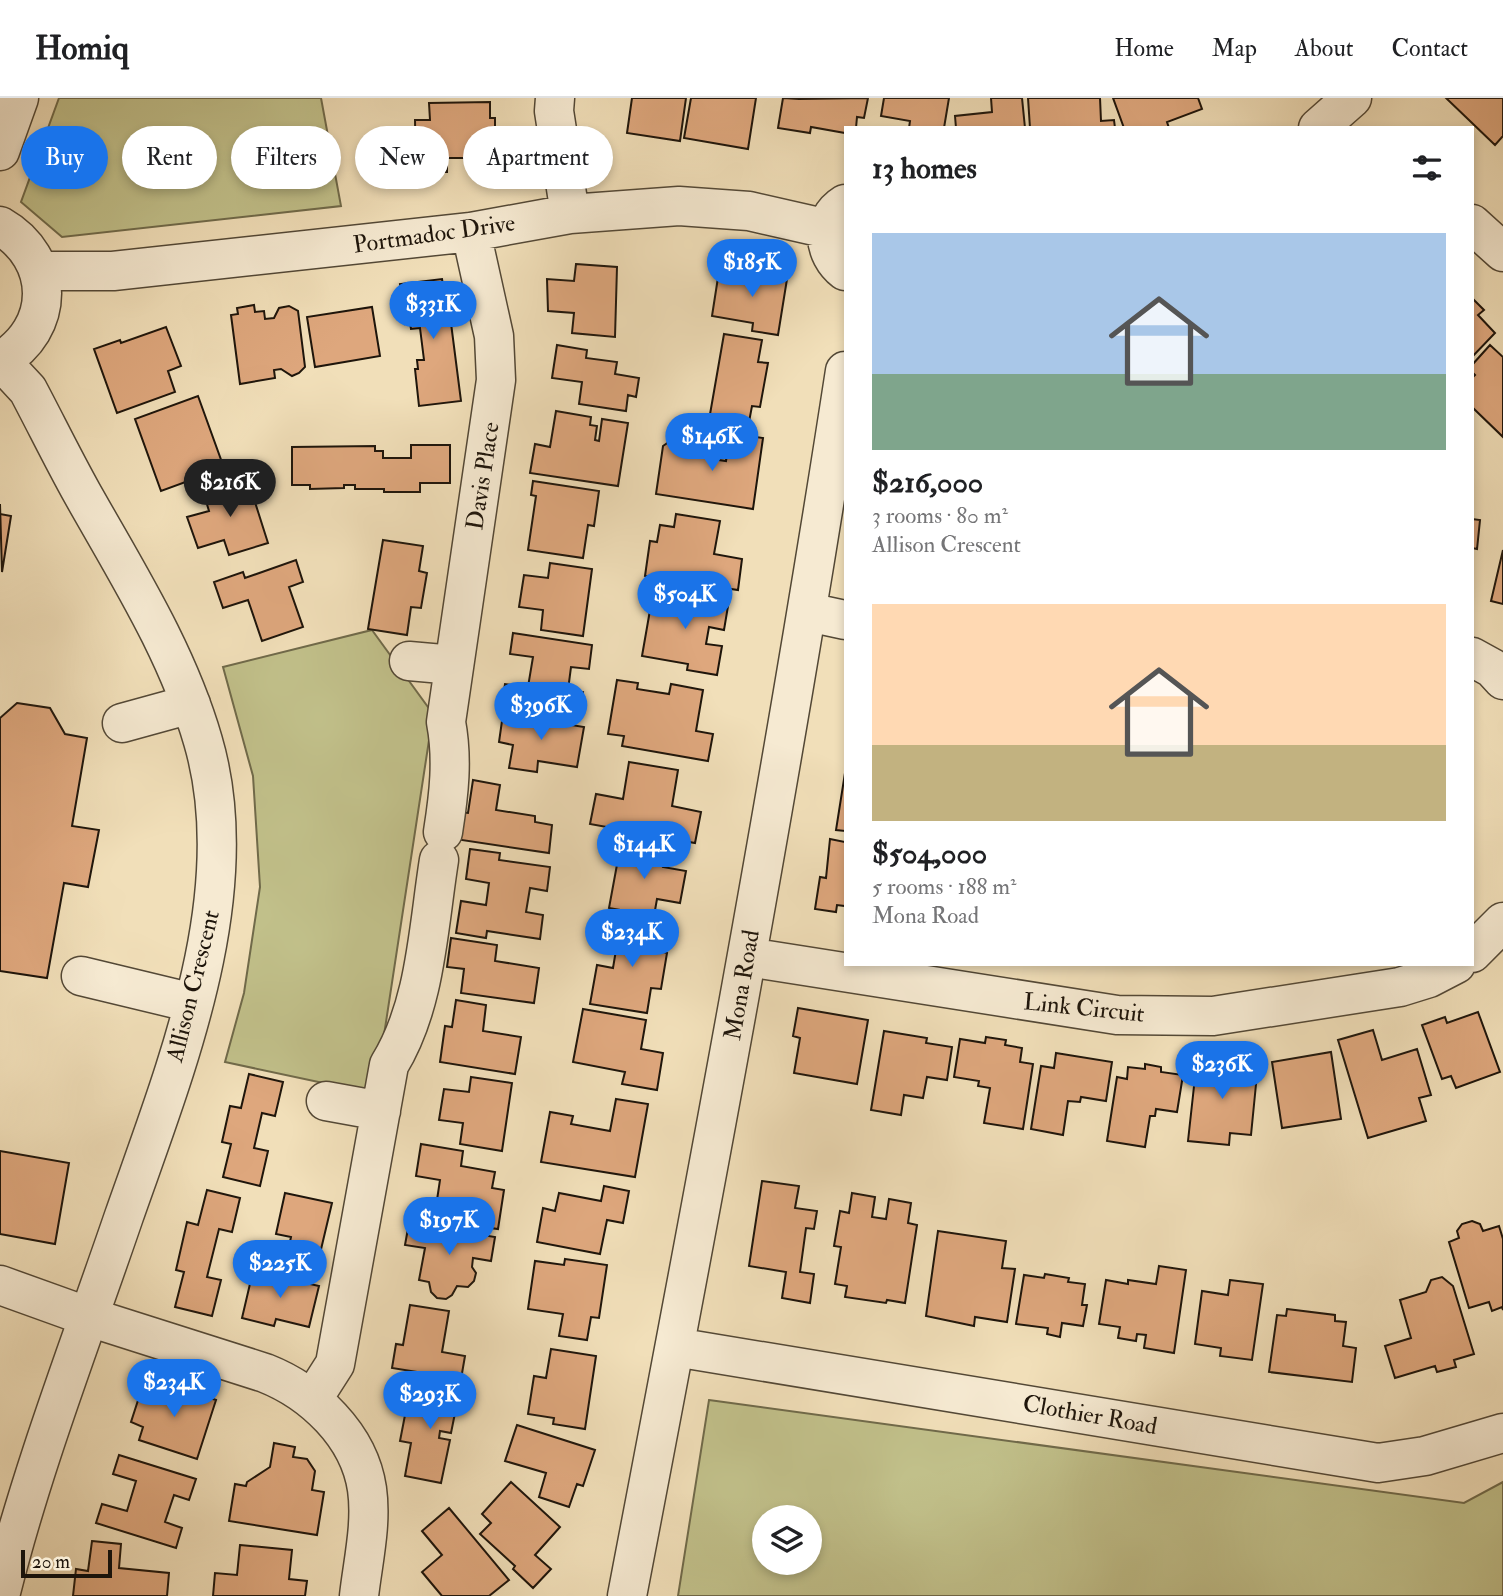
<!DOCTYPE html>
<meta charset="utf-8">
<style>
body{margin:0;font-family:"IM FELL Double Pica",serif;background:#f2f2f2;color:#202124;height:100vh;display:flex;flex-direction:column;font-size:26px;white-space:nowrap}
*{box-sizing:border-box;margin:0}
p{font-size:23px;color:#757577}
.icon{flex:none;width:38px;height:38px;fill:none;stroke:currentColor;stroke-width:2;stroke-linecap:round;stroke-linejoin:round}
.map{position:relative;flex:1;overflow:hidden}
.panel{position:absolute;left:844px;top:28px;width:630px;height:840px;display:flex;flex-direction:column;background:#fff;border-radius:0px;box-shadow:0 4px 10px #0003}
.panel>*{flex:none}
.hud{position:absolute;left:21px;top:28px;width:665px;height:63px;display:flex;gap:14px}
.fabs{position:absolute;left:752px;top:1407px;display:grid;gap:14px}
.fabs a{display:grid;place-items:center;width:70px;height:70px;border-radius:50%;background:#fff;box-shadow:0 4px 10px #0003;font-size:35px}
.scale{position:absolute;left:21px;bottom:18px;width:91px;box-sizing:border-box;padding-left:7px;border:4px solid #1e150b;border-top:0;font-size:19px;line-height:24px;white-space:nowrap;color:#1e150b;-webkit-text-stroke:5px #f6ead2;paint-order:stroke}
.price{position:absolute;translate:-50% -60px;padding:0 16px;border-radius:24px;background:#1a73e8;color:#fff;font-size:23px;line-height:46px;filter:drop-shadow(0 2px 4px #0008)}
.price::after{content:'';position:absolute;left:50%;top:42px;width:21px;height:16px;margin-left:-10px;background:inherit;clip-path:polygon(0 0,100% 0,50% 100%)}
.price.active{background:#222;color:#fff}
ul{padding:0;list-style:none}
li{display:grid;align-content:center;gap:14px;height:371px;padding:0 28px}
li span{display:grid;place-items:center;height:217px;border-radius:0px;color:#555}
li>.icon{margin-inline-start:auto}
span .icon{width:126px;height:126px;fill:#fffc;stroke-width:1}
li b{font-size:30px}
h2{display:flex;justify-content:space-between;align-items:center;height:84px;padding:0 28px;font-size:30px}
.pill{padding:0 24px;border-radius:32px;background:#fff;box-shadow:0 4px 10px #0003;font-size:24px;line-height:63px}
.pill.active{background:#1a73e8;color:#fff}
header{display:flex;align-items:center;gap:42px;box-sizing:border-box;height:98px;padding:0 35px;background:#fff;border-bottom:2px solid #e0e0e0}
header strong{font-size:33px}
nav{display:flex;gap:38px;margin-inline-start:auto;font-size:24px}
.map>svg:first-child{display:block}
.green{fill:#c1c08a;stroke:#706a4a;stroke-width:2;fill-rule:evenodd}
.building{fill:#dea77d;stroke:#1e150b;stroke-width:2}
.lines{fill:none;stroke-linecap:round;stroke-linejoin:round}
.minor-casing{stroke:#534836;stroke-width:41}
.minor{stroke:#f6ead2;stroke-width:38}
.labels{text-anchor:middle;dominant-baseline:central;stroke-width:5;stroke-linejoin:round;paint-order:stroke}
.street-label{font-size:24px;fill:#1e150b;stroke:#f6ead2}
</style>
<header>
<strong>Homiq</strong>
<nav><a>Home</a><a>Map</a><a>About</a><a>Contact</a></nav>
</header>
<div class="map">
<svg width="1503" height="1498" viewBox="0 0 1503 1498">
<rect width="100%" height="100%" fill="#f1dfb9"/>
<filter id="stains"><feTurbulence type="fractalNoise" baseFrequency=".00286" numOctaves="4"/><feColorMatrix values="0 0 0 0 .2 0 0 0 0 .09 0 0 0 0 .02 0 0 0 .5 -.17"/></filter>
<radialGradient id="worn" r=".72"><stop offset=".6" stop-color="#630" stop-opacity="0"/><stop offset="1" stop-color="#630" stop-opacity=".3"/></radialGradient>
<!-- green -->
<path class="green" d="M59,0H321L341,108L62,139L21,104Z
M372,532L433,616L375,996L225,964L244,895L260,789L253,678L223,569Z
M709,1302L1464,1405L1503,1384V1498H678ZM810,1419V1465H765V1419Z"/>
<!-- building -->
<path class="building" d="M632,0H686L680,43L627,35Z
M691,0H756L748,51L684,40Z
M783,0L799,1L868,0L864,20L857,19L856,30H845V35L811,29L810,35L778,30Z
M884,0H949L944,30H909L910,23L881,18Z
M991,0H1022L1025,30H956L955,18L992,14Z
M1028,0H1100L1101,23L1114,22L1115,30H1030Z
M1113,0H1198L1202,11L1167,24L1169,30H1124Z
M1446,0H1503V38L1495,47Z
M490,4V20H495V40H484V60H447V74H416L415,22H430L429,5Z
M576,166L617,169L615,239L572,235L574,215L548,213L547,181L574,183Z
M746,169L782,174L781,180L787,181L778,237L752,233L753,225L712,218L719,173L745,177Z
M442,181L444,194H447L461,303L419,308L415,271H418L417,262H424L420,230L411,231L410,225L405,226L400,186Z
M1472,200L1484,212L1478,217L1495,235L1472,259Z
M254,207L255,214L264,213L265,221L274,220L279,210L289,208L298,213L305,269L299,275L292,278L281,271L274,272L275,280L240,286L231,217L238,216L237,210Z
M372,209L380,258L315,269L307,219Z
M166,229L181,268L168,273L175,294L117,315L94,251L120,242L121,245Z
M724,236L762,242L758,264L768,265L760,309L752,308L748,329L709,322Z
M557,247L587,252L586,260L617,264L615,276L639,280L636,299L628,297L626,313L579,306L582,284L552,280Z
M1490,247L1503,259V339L1472,309V280L1475,277L1472,274V267Z
M198,298L224,370L161,393L135,321Z
M556,313L591,319L590,327L597,328L595,342L599,343L602,321L628,325L618,388L530,375L535,346L550,349Z
M730,335L763,340L753,411L656,396L663,348L673,341L686,342L692,351L691,358L726,363Z
M411,347H450V385H420V394H384V391H355V387H344V390L310,391V387H292V349L375,348V353H383V360H411Z
M247,379L268,445L229,457L224,442L198,450L187,419L209,413L203,393Z
M533,383L599,393L594,428L588,427L583,460L528,452L536,398L531,397Z
M0,406V416L11,418L2,474Z
M676,416L720,423L714,456L742,461L738,492L645,478L650,443L657,444L660,427L674,429Z
M1472,421L1480,422L1477,451L1472,450Z
M383,442L423,448L419,473L427,475L421,510L411,509L407,537L368,531Z
M1503,452V506L1491,503Z
M296,462L303,484L289,489L303,529L262,543L248,502L223,510L214,484L243,474L245,480Z
M550,465L592,471L583,538L541,532L543,512L519,509L524,477L548,480Z
M653,495L700,504L701,497L729,502L724,532L709,529L706,546L722,548L717,577L687,572L688,566L642,558Z
M513,535L592,547L589,571L571,569L568,592L583,594L580,618L502,607L505,586L528,589L533,559L510,556Z
M617,582L638,585L637,591L669,596L671,586L703,592L696,633L713,636L708,663L622,648L624,638L608,636Z
M17,605L50,610L65,636L87,640L72,728L99,732L88,789L64,785L47,880L0,873V620Z
M503,616L584,629L577,669L538,663L537,674L509,670L513,647L499,644Z
M629,664L678,672L672,708L701,714L695,745L590,726L596,696L623,701Z
M845,675V733L836,732Z
M473,682L500,687L496,712L535,718V724L552,727L549,755L455,741L459,714L468,715Z
M830,741L845,744V808L837,807L836,814L815,811L820,779L826,780Z
M621,745L666,753L663,769L686,773L680,805L657,801L654,818L609,810Z
M470,751L500,755L499,762L550,769L547,793L530,790L526,814L543,817L540,841L487,833L486,840L456,835L461,803L486,807L489,785L466,781Z
M621,822L663,829L659,853L667,855L661,891L651,890L647,915L590,906L597,867L613,870Z
M451,840L497,847L495,863L539,870L534,905L461,895L464,871L447,869Z
M456,902L486,907L483,933L521,939L515,976L440,964L445,928L452,929Z
M798,910L868,922L857,986L794,975L800,940L793,938Z
M583,911L646,922L641,951L663,955L657,992L622,986L625,974L573,964Z
M1478,914L1500,974L1456,990L1451,978L1442,981L1422,927L1445,919L1447,925Z
M1373,932L1382,962L1417,951L1431,997L1419,1000L1426,1023L1368,1040L1338,942Z
M884,933L927,940L926,945L952,949L947,982L927,979L923,1000L904,997L901,1017L871,1012Z
M986,939L1006,942L1005,947L1022,950L1020,964L1033,966L1023,1031L984,1025L990,990L978,988L979,983L954,979L960,941L985,945Z
M1331,954L1341,1021L1282,1030L1272,964Z
M1056,955L1112,964L1106,1003L1081,999L1080,1004L1068,1003L1063,1037L1031,1031L1041,968L1054,970Z
M1225,958L1237,960L1236,964L1258,966L1251,1037L1230,1035L1229,1047L1188,1043L1197,961L1224,964Z
M1145,966L1161,969V974L1183,977L1177,1014L1156,1011L1155,1018H1150L1145,1049L1107,1043L1117,979L1127,981L1128,969L1145,971Z
M249,976L283,984L275,1018L262,1015L254,1050L268,1053L260,1088L223,1079L231,1046L222,1044L230,1008L241,1010Z
M471,979L512,985L502,1053L460,1046L463,1025L439,1022L444,991L469,994Z
M616,1001L648,1006L635,1079L541,1064L550,1014L573,1018L571,1026L610,1033Z
M421,1046L463,1053L461,1068L495,1074L492,1090L504,1092L498,1131L434,1122L440,1082L416,1078Z
M0,1053L69,1065L55,1146L0,1136Z
M762,1083L799,1088L795,1110L817,1113L814,1131L806,1130L800,1174L814,1176L810,1205L782,1200L786,1174L749,1168Z
M604,1088L629,1093L623,1125L607,1122L600,1156L537,1144L543,1110L555,1113L559,1095L601,1103Z
M207,1092L240,1100L232,1134L219,1131L207,1179L221,1182L212,1218L175,1209L184,1174L176,1172L187,1124L198,1127Z
M285,1095L332,1105L318,1164L287,1157L291,1139L276,1136Z
M852,1095L875,1099L872,1119L886,1121L889,1101L911,1105L908,1125L917,1127L905,1205L887,1202L886,1205L845,1199L847,1188L835,1186L841,1149L834,1148L840,1113L849,1115Z
M1472,1123L1480,1126L1483,1133L1499,1128L1503,1141V1212L1502,1209L1492,1213L1489,1204L1469,1210L1449,1144L1459,1140L1457,1133L1462,1126Z
M409,1125L495,1139L491,1163L473,1160L472,1169L476,1175L474,1183L468,1189L457,1188L452,1197L446,1201L437,1200L431,1194L429,1184L419,1182L425,1150L405,1147Z
M938,1133L1006,1143L1002,1170L1015,1171L1007,1224L975,1219L974,1228L926,1218Z
M565,1161L607,1167L599,1220L591,1219L587,1242L559,1238L563,1216L528,1211L535,1163L564,1167Z
M1159,1168L1186,1172L1174,1255L1144,1250L1146,1237L1137,1236L1136,1243L1118,1240L1120,1229L1099,1226L1106,1182L1128,1186V1182L1156,1186Z
M253,1173L319,1188L309,1229L276,1221L274,1228L242,1220Z
M1045,1176L1069,1180L1068,1184L1085,1186L1082,1207H1087L1083,1228L1062,1225L1060,1239L1047,1236L1048,1230L1016,1226L1024,1177L1044,1180Z
M1442,1179L1453,1188L1474,1256L1454,1262L1456,1269L1437,1274L1435,1268L1395,1280L1385,1248L1411,1240L1400,1202L1426,1194L1431,1182Z
M1230,1182L1263,1186L1252,1262L1220,1258L1221,1250L1195,1246L1202,1193L1228,1197Z
M410,1207L449,1213L442,1254L465,1258L461,1281L392,1270L396,1246L403,1247Z
M1287,1211L1335,1217V1223L1346,1224L1343,1248L1356,1250L1352,1284L1269,1274L1277,1217L1286,1218Z
M551,1251L596,1258L585,1331L553,1326L554,1320L528,1316L534,1278L546,1280Z
M421,1283L460,1290L451,1335L440,1333L439,1340L450,1342L441,1385L405,1378L411,1345L400,1343L406,1312L416,1314Z
M161,1284L216,1302L197,1361L139,1342L143,1329L131,1324L142,1290L158,1295Z
M517,1327L595,1352L583,1388L577,1386L569,1409L539,1399L546,1375L505,1363Z
M274,1345L295,1349L293,1359L307,1361L315,1373L312,1392L324,1394L317,1437L229,1423L235,1386L246,1388L247,1384L270,1369Z
M119,1357L196,1381L189,1402L174,1397L165,1424L182,1430L176,1450L96,1425L102,1406L127,1413L136,1383L113,1376Z
M511,1384L560,1429L535,1457L551,1471L533,1490L513,1471L515,1468L480,1436L491,1425L482,1416Z
M449,1410L509,1482L489,1498H442L422,1474L442,1457L422,1433Z
M92,1443L121,1446L119,1470L169,1475L167,1498H73L76,1471L88,1473Z
M240,1447L292,1452L289,1481L307,1483L305,1498H213L215,1475L237,1477Z"/>
<g class="lines">
<!-- minor casing -->
<g class="minor-casing">
<path id="minor" d="M555,0L554,13L570,116
M1318,30L1352,0
M0,53L19,0
M845,106C819,122 823,156 845,173
M1472,126L1503,154
M0,128C56,160 56,231 0,263
M39,173H113L471,134L570,116L679,108L749,113L828,131
M808,514L845,522
M1472,559L1492,570L1503,582
M409,563L454,567
M122,625L191,606
M443,734C449,696 453,661 446,624L496,282L494,238L471,134
M1472,855L1503,824
M748,859L1117,917L1213,918L1400,889L1429,880L1456,866
M81,878L193,905
M326,1003L381,1013
M0,1187L89,1219L265,1275C313,1294 359,1337 367,1391C372,1426 363,1463 359,1498
M675,1249L1378,1365L1425,1358L1503,1335
M312,1302L335,1266L389,967C426,907 428,831 439,762
M0,1498C32,1369 81,1244 124,1118C174,975 248,796 203,643C177,553 127,475 82,395C63,361 46,326 28,292L1,263
M627,1498C705,1091 782,683 845,273"/>
</g>
<!-- minor -->
<use href="#minor" class="minor"/>
</g>
<g class="labels">
<!-- street labels -->
<g class="street-label">
<text transform="translate(434 136) rotate(-8)">Portmadoc Drive</text>
<text transform="translate(483 378) rotate(-81)">Davis Place</text>
<text transform="translate(742 887) rotate(-80)">Mona Road</text>
<text transform="translate(193 888) rotate(-76)">Allison Crescent</text>
<text transform="translate(1084 910) rotate(6)">Link Circuit</text>
<text transform="translate(1090 1317) rotate(10)">Clothier Road</text>
</g>
</g>
<rect width="100%" height="100%" filter="url(#stains)"/>
<rect width="100%" height="100%" fill="url(#worn)"/>
</svg>
<div class="fabs">
<a><svg class="icon" aria-label="layers" viewBox="0 0 24 24"><path d="M12 4l9 5-9 5-9-5zM3 14l9 5 9-5"/></svg></a>
</div>
<div class="scale">20 m</div>
<b class="price" style="left:752px;top:201px">$185K</b>
<b class="price" style="left:433px;top:243px">$331K</b>
<b class="price" style="left:712px;top:375px">$146K</b>
<b class="price active" style="left:230px;top:421px">$216K</b>
<b class="price" style="left:685px;top:533px">$504K</b>
<b class="price" style="left:541px;top:644px">$396K</b>
<b class="price" style="left:644px;top:783px">$144K</b>
<b class="price" style="left:632px;top:871px">$234K</b>
<b class="price" style="left:1222px;top:1003px">$236K</b>
<b class="price" style="left:449px;top:1159px">$197K</b>
<b class="price" style="left:280px;top:1202px">$225K</b>
<b class="price" style="left:174px;top:1321px">$234K</b>
<b class="price" style="left:430px;top:1333px">$293K</b>
<div class="hud">
<a class="pill active">Buy</a>
<a class="pill">Rent</a>
<a class="pill">Filters</a>
<a class="pill">New</a>
<a class="pill">Apartment</a>
</div>
<section class="panel">
<h2>13 homes<svg class="icon" aria-label="filters" viewBox="0 0 24 24"><path d="M4 7h16M4 17h16"/><circle cx="9" cy="7" r="2"/><circle cx="15" cy="17" r="2"/></svg></h2>
<ul>
<li><span style="background:linear-gradient(#a9c7e8 65%,#7fa58c 0)"><svg class="icon" aria-label="home" viewBox="0 0 24 24"><path d="M3 11l9-7 9 7M6 9v11h12V9"/></svg></span><div><b>$216,000</b><p>3 rooms · 80 m²</p><p>Allison Crescent</p></div></li>
<li><span style="background:linear-gradient(#ffd9b3 65%,#c2b280 0)"><svg class="icon" aria-label="home" viewBox="0 0 24 24"><path d="M3 11l9-7 9 7M6 9v11h12V9"/></svg></span><div><b>$504,000</b><p>5 rooms · 188 m²</p><p>Mona Road</p></div></li>
</ul>
</section>
</div>
